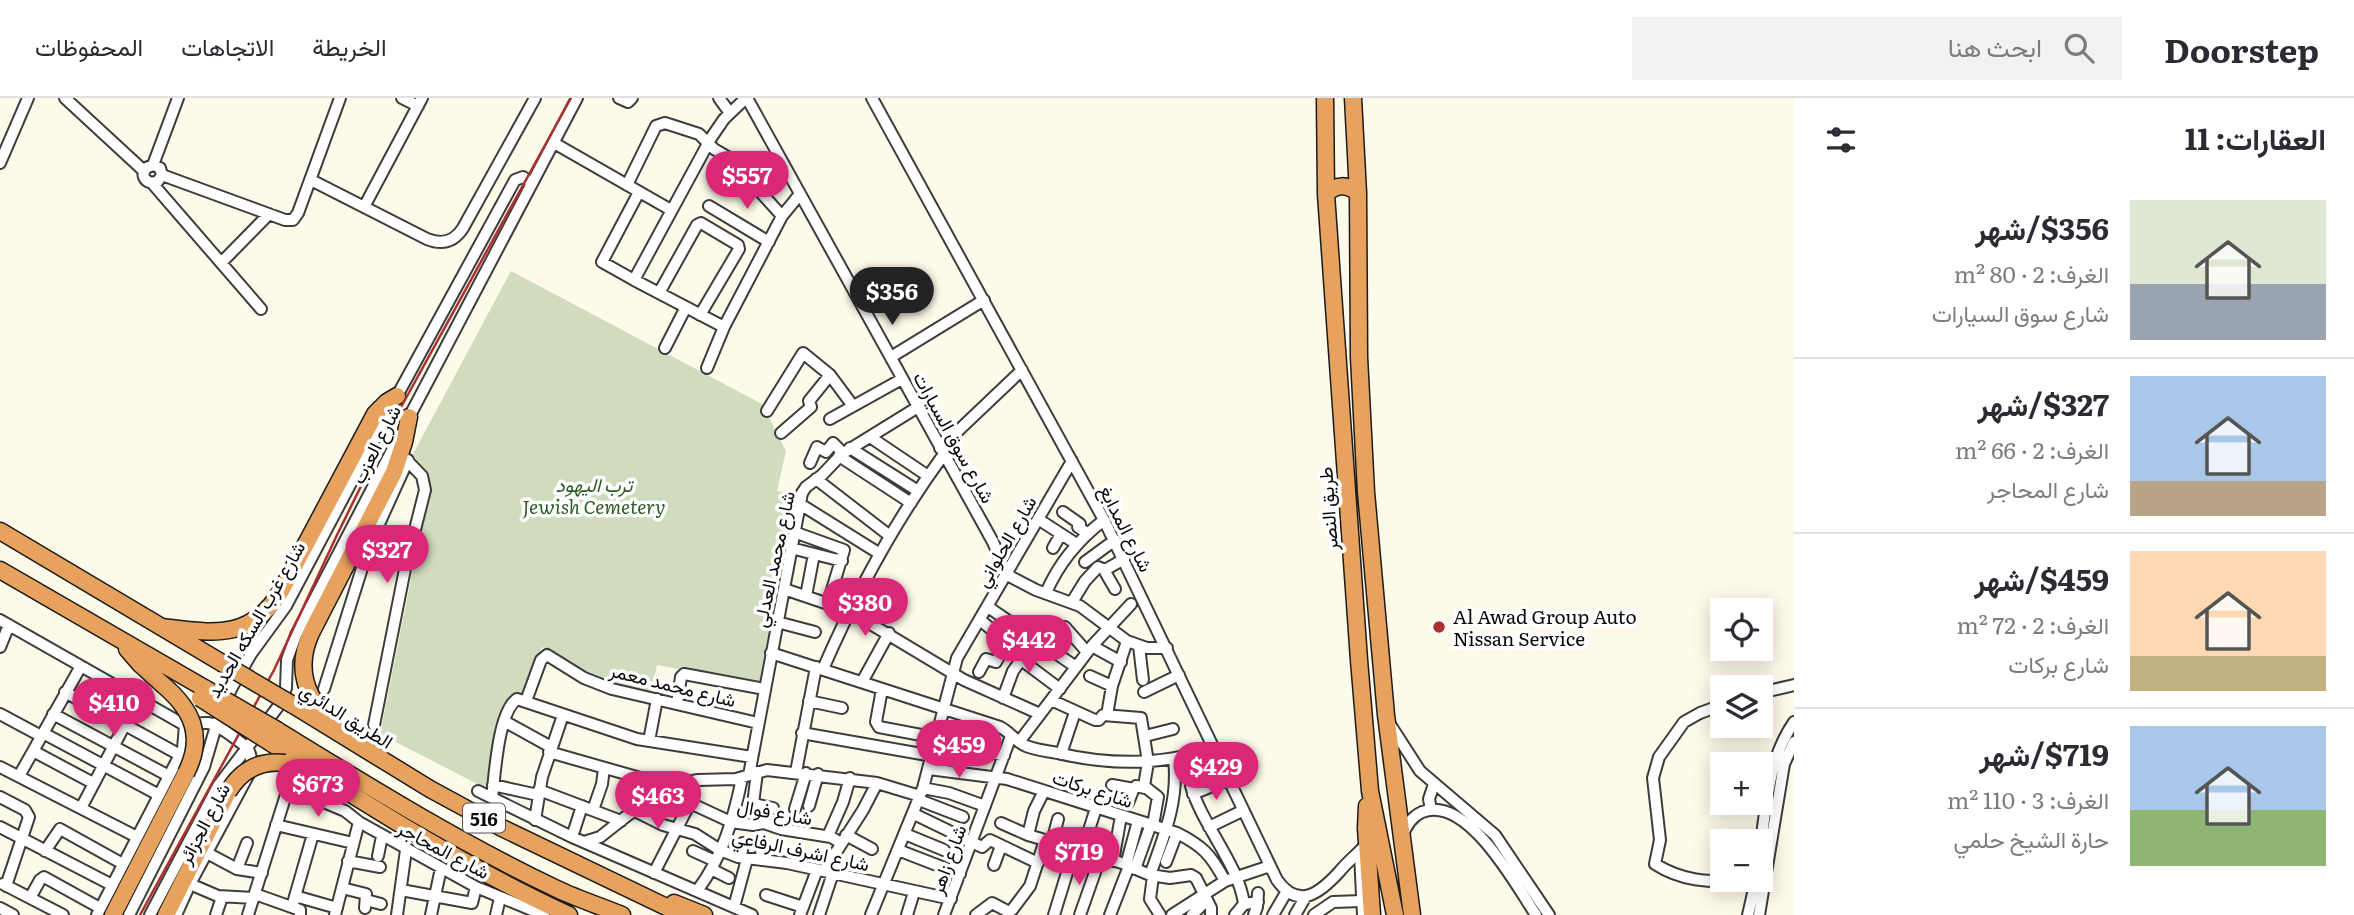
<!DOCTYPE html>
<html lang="ar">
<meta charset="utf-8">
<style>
body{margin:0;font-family:Literata,Vazirmatn,serif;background:#f2f2f3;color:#2b2b33;direction:rtl;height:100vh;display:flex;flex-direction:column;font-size:26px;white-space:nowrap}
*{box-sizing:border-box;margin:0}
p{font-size:23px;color:#7c7c81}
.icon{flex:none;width:38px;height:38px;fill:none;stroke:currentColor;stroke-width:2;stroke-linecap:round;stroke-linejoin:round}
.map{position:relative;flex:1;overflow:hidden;direction:ltr}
.panel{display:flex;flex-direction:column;background:#fff;width:560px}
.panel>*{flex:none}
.controls{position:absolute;left:1710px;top:500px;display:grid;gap:14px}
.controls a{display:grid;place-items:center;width:63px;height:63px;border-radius:0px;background:#fff;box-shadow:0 4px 18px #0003;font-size:35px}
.price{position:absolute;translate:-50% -60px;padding:0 16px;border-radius:24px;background:#db2777;color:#fff;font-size:23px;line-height:46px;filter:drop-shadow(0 2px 4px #0008)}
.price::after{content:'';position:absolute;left:50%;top:42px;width:21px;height:16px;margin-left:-10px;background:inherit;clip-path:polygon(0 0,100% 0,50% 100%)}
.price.current{background:#222;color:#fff}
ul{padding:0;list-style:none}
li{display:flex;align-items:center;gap:21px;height:175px;padding:0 28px}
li+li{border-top:2px solid #e1e1e2}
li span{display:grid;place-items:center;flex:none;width:196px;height:140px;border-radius:0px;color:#555}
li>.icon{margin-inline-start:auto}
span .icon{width:84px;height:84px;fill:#fffc;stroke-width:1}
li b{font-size:30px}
h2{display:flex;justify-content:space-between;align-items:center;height:84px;padding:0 28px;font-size:30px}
header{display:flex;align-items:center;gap:42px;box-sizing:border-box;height:98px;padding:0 35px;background:#fff;border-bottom:2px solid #e1e1e2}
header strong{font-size:33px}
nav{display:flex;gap:38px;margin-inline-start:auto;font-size:24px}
.search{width:490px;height:63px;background:#f2f2f3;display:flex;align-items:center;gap:18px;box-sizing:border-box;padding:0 24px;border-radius:0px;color:#7c7c81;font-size:26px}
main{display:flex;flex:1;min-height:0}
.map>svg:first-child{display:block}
.cemetery{fill:#d1dcbe}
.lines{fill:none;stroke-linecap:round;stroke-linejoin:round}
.minor-casing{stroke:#3d3d3d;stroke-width:14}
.highway-casing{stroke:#1b1b1b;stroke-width:19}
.minor{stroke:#fff;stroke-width:10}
.highway{stroke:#e7a25e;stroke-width:16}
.rail{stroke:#ad3031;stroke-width:2.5}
.highway-bridge-casing{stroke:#1b1b1b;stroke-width:19;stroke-linecap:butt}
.highway-bridge{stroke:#e7a25e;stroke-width:16}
.poi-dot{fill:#ad3031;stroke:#fff;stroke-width:2.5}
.labels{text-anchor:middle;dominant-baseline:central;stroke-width:7;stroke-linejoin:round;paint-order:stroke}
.shield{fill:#fff;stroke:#545454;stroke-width:2}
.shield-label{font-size:18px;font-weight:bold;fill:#0a0a0a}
.street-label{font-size:19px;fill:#0a0a0a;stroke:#fff}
.park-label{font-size:19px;font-style:italic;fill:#2b5b22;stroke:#fff}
.poi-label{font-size:19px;fill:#0a0a0a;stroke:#fff;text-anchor:start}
</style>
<header>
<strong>Doorstep</strong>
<div class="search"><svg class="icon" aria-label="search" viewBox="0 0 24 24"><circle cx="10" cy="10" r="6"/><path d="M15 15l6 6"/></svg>ابحث هنا</div>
<nav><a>الخريطة</a><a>الاتجاهات</a><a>المحفوظات</a></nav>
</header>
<main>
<section class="panel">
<h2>العقارات: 11<svg class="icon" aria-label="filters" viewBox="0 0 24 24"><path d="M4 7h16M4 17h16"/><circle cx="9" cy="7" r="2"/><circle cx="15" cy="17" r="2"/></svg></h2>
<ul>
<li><span style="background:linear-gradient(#dfe7d0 60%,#9aa5b1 0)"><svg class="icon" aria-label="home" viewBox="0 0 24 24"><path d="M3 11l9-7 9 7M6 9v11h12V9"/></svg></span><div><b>$356/شهر</b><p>الغرف: 2 · 80 m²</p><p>شارع سوق السيارات</p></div></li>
<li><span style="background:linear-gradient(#a9c7e8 75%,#b9a48a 0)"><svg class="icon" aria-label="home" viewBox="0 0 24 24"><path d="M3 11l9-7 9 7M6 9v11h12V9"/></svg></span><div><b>$327/شهر</b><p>الغرف: 2 · 66 m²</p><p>شارع المحاجر</p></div></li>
<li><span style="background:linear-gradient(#ffd9b3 75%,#c2b280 0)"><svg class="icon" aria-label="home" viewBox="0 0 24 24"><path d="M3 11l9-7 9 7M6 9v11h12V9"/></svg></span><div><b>$459/شهر</b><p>الغرف: 2 · 72 m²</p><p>شارع بركات</p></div></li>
<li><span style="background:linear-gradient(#a9c7e8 60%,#8fb573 0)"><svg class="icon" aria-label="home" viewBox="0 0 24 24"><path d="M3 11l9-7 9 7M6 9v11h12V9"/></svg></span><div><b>$719/شهر</b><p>الغرف: 3 · 110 m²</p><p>حارة الشيخ حلمي</p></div></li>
</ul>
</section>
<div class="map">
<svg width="1794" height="817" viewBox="0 0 1794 817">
<rect width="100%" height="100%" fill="#fdfaea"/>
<!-- cemetery -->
<path class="cemetery" d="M511,173L762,306L786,353L777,393L797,398L761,587L657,567L651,595L613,585L586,576L542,549L523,597H514L502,622L489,692L380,636L430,386L413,356Z"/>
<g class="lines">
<!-- minor casing -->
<g class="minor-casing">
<path id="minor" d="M65,0L144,73
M402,0L418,8
M619,0L628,4L632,0
M719,0L730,15
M747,0L993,444L1004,470L1011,479L1036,492L1080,508L1127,543L1147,550H1167
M872,0L1104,422L1277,782C1299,813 1321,794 1340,773C1348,763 1359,755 1367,745
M554,45L671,112
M0,65L28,0
M153,67L178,0
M162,77L285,122H293L298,115L340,0
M311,82L427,141C442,147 454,144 463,130L535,0
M152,85L158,83L162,77L160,70L153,67L146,70C141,77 144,83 152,85L261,211
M627,87L656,28L665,25L699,36L714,51L731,61L782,118
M709,108L769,144
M364,109L422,0
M221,165L269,116
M634,182L602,164L639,94
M659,195L697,127L701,125L706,128L738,147L739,151L700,217
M724,229L782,118L800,96
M665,250L686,209
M891,259L984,202
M707,270L724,229L634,182L711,40L724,21L746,0
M767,313L803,255L830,277L853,308
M830,321L902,281
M407,323L577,0
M781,335L811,309L809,303L830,277
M870,339L928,378
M850,350L918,393
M940,350L1022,272
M839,358L911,405
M810,365L817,349L826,354L833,345L843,355
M816,381L890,438
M800,406L880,456
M1063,414L1080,426L1078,429L1087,435
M1038,421L1075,445
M794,434L844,452L828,505
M791,450L842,463
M1053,450L1061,436
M1085,464L1115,442
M1104,472L1115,491
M784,491L849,513L964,582L1040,616
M1046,495C1059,464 1078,442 1104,422
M806,498L814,456
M1072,504L1085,483L1098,469L1105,472L1124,461
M988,509L1076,569
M0,522L181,625C192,629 198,624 208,625C221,627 236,642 247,649C252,658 253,666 249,676L190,786L176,817
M980,522L1023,557
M777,524L815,534
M1065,529L1087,554
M1092,548L1121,564
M1139,548L1143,582
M0,549L9,527
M771,555L1000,629C1010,634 1015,643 1026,648C1036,652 1047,653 1057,655C1109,667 1162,668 1212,650
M1020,561L1060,591
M823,571C856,495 895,423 944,356
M979,574L986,561L996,564L1007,544
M1090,578L1112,588
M862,584L889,535
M324,591L369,448L408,362
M882,591L876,624L879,629L937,640L1004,658
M65,594L180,657
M1144,594L1179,577
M1760,595L1794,587
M1003,600L1013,573L1036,541
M1051,602L1095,622H1099L1103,617L1141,620L1148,664L1144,688L1158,699L1153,727
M526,603L541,562L547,557L584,580L612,591L758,625
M809,603L842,610
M677,606L681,579L684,576L765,591
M1722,607L1700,615L1684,624L1659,659L1653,680L1660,742L1655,766C1688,787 1718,783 1756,784
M0,616L41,638
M53,616L169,678
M1107,617L1112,588L1127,543
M504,623L551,649
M374,627L405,471L425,392L422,378L398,353
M1391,628L1420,673L1495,737L1549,817
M43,635L159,697
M802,635L933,658
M1145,638L1173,631
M649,643L657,601
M1019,644L1092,548L1131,506
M33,653L93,685
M549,654L672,689
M1061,656L1075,614
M0,669L137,739
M929,671L1007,681L1177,735C1203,748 1211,757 1225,783
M757,674L753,706L773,710
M796,674L816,569
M749,677L802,395L806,389L822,377L842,356L918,309
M19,678L81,568
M493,687L538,697
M1112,687L1134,691L1136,688L1145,690
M1191,688C1202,727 1239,767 1244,806
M288,689L345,713L359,724
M923,690L949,695L985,708
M539,692L621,723
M478,693L572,739L752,817
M664,693L731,724L753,727L764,725L781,731L831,739L841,745
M1193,696L1227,682
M0,699L25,712L29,719L6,788
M492,700C495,676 498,614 517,601L637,641L752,659
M919,702L963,719
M1128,705L1134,690
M809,708L818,676
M81,710L139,600
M795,711L806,675
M593,712L602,686L604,670
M1431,712L1429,701L1434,686
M635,713L663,727L695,736L720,752L738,759L787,765L951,801
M914,716L982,749L990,742L1038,765
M535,722L542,679L563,617
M1001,725L1028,737L1122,765L1150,777L1170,780L1191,777L1196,780L1211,810V817
M276,727L353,745
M0,729L112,787
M1209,729L1242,713
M905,736L944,752
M846,737L872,751
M1028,737L1034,713L1044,693
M828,738L843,704L850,680
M572,739L582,708
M1402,739C1406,728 1411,719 1422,714C1467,696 1516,787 1536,817
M584,744L600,739L628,717L664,693L682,685L698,682L736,681L767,672L877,685L920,698
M1052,744L1058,721
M1760,750C1767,707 1768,661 1794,624
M898,752L960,776
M45,753L60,731L123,766
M693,753L715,763
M1082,754L1096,710
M207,755L237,771L262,775
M1360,756L1363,817
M378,758L382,738
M741,759L743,745
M761,762L762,742
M348,763L380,769
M1113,763L1121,718
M1166,764L1177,735
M994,767L1001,748
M1126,767L1138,723
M237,771L247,745
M711,771L729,780
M1135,771L1151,726
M824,773L863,712L877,685
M654,775L690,705
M1150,777C1164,738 1179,703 1174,661
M1153,778L1150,801L1160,817
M3,786L63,817
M190,786L218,798L254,800
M342,790L366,796L365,810
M401,792L472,805L476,789
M697,793C722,760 734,720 742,680
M255,796L300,812V817
M766,797L803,809
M295,798L337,810
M30,800L40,782L44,779L100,810
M366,802L381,806
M292,809L313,736
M734,809L747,761
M0,810L13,817
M97,817L183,651L185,627
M129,817L204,669L216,628L231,591L251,556L286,508L397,298L515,82L523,79L532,85
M150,817L218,688L280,606L286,590L287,562L296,537L400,337
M216,817L222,799
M248,817L290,684
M335,817L359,724L476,789L544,817
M397,817L406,752
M431,817L441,770
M496,817L500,800
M800,817L817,772
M819,817L833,775
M871,817L923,690L957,560L1072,363
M907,817L914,794
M944,817L1011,638
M976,817L992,805L1007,813L1012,812L1030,788L1045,742
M1054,817L1074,752
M1080,817L1100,760
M1110,817L1129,768
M1172,817L1225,783L1270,768
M1192,817L1206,803
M1235,817L1244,806L1258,804
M1254,817L1257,809L1258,795
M1273,817L1287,793
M1295,817L1306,798
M1314,817L1333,804L1362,803
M1748,817L1756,782
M1759,817L1784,666L1794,644"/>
</g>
<!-- highway casing -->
<g class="highway-casing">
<path id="highway" d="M1325,0L1326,96L1359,562L1370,693L1395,817
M1353,0L1358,95L1359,259L1366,394L1386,617L1412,817
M1326,96C1336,86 1347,86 1358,95
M0,433L222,565
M0,472L206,591
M162,529C212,535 251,543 281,493L375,316L387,304L397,298
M127,551L140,566L162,586
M293,607L430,691L500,729L683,817
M333,625C305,600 295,570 311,535L394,374L404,344L409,319
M277,632C368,688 460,745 557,791C578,801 600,808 622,817
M271,645C367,707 465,769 569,817
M1367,708L1366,730L1372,817
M674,805L704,817
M113,817L186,675
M166,817L228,694"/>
</g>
<!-- minor -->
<use href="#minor" class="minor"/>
<!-- highway -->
<use href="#highway" class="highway"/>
<!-- rail -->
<path class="rail" d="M140,817L274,572L337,437L389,331L571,0"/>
<!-- highway-bridge casing -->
<g class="highway-bridge-casing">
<path id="highway-bridge" d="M222,565L293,607
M162,586C192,611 205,638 186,675
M206,591L277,632
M200,600L271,645
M228,694C241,672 260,662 285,665"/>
</g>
<!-- highway-bridge -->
<use href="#highway-bridge" class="highway-bridge"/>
</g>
<!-- markers -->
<circle class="poi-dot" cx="1439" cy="529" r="7"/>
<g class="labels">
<!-- shield labels -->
<rect class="shield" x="463" y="705.5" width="42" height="29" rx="5"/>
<g class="shield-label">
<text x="484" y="720">516</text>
</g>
<!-- street labels -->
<g class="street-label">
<text transform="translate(955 339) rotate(61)">شارع سوق السيارات</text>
<text transform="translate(375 346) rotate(-63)">شارع العزب</text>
<text transform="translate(1327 411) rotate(-94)">طريق النصر</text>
<text transform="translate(1127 430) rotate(63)">شارع المدابغ</text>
<text transform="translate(1005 443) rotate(-60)">شارع الحلواني</text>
<text transform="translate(773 461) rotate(-78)">شارع محمد العدلي</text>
<text transform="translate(255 521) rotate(-60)">شارع غرب السكه الحديد</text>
<text transform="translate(673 586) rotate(14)">شارع محمد معمر</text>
<text transform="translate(347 617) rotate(32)">الطريق الدائري</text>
<text transform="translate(1093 690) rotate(18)">شارع بركات</text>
<text transform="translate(775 713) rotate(10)">شارع فوال</text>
<text transform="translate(203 725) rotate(-62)">شارع الجزائر</text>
<text transform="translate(444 751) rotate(28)">شارع المحاجر</text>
<text transform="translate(801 751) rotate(12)">شارع اشرف الرفاعي</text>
<text transform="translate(947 761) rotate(-70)">شارع زاهر</text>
</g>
<!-- park labels -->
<g class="park-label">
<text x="594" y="386">ترب اليهود<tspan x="594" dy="22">Jewish Cemetery</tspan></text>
</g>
<!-- poi labels -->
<g class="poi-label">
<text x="1453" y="518">Al Awad Group Auto<tspan x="1453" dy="22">Nissan Service</tspan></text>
</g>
</g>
</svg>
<div class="controls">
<a><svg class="icon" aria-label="locate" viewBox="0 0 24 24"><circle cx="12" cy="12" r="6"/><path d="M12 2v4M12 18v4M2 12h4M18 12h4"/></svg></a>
<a><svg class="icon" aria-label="layers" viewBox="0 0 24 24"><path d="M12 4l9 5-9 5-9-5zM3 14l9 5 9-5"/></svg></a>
<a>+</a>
<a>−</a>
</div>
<b class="price" style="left:747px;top:113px">$557</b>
<b class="price current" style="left:892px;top:229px">$356</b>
<b class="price" style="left:387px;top:487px">$327</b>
<b class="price" style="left:865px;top:540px">$380</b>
<b class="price" style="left:1029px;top:577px">$442</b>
<b class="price" style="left:114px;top:640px">$410</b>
<b class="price" style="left:959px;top:682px">$459</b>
<b class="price" style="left:1216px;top:704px">$429</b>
<b class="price" style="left:318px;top:721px">$673</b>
<b class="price" style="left:658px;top:733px">$463</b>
<b class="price" style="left:1079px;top:789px">$719</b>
</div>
</main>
